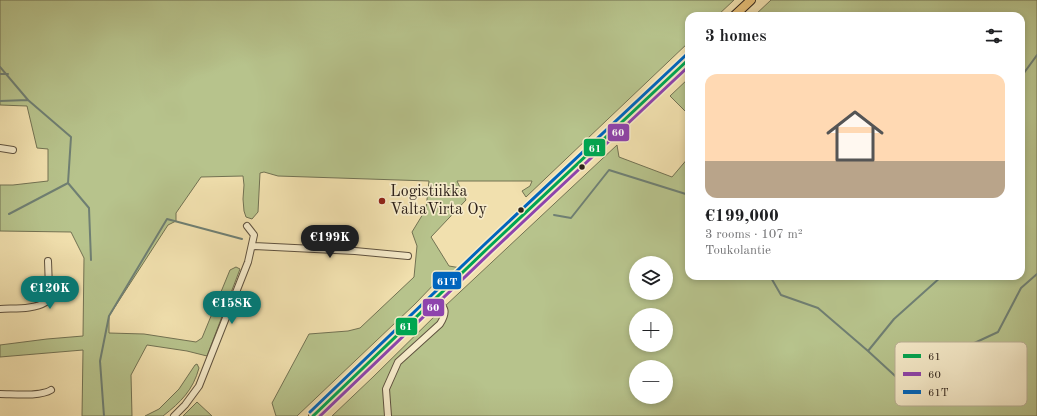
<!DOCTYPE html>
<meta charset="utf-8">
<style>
body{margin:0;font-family:"Old Standard TT",serif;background:#f2f2f2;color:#202124;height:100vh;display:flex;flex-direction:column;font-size:15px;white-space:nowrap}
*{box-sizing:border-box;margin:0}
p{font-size:13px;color:#757577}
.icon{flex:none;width:22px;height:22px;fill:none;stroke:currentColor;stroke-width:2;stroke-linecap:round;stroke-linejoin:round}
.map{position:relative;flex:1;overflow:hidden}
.details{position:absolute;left:685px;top:12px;width:340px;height:268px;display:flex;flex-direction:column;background:#fff;border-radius:12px;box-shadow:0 2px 6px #0003}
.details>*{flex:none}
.controls{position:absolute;left:629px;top:256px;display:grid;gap:8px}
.controls a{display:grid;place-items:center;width:44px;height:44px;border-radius:50%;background:#fff;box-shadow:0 2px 6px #0003;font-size:20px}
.price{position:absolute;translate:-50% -34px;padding:0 9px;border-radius:14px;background:#0f766e;color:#fff;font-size:13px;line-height:26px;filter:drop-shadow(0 1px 2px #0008)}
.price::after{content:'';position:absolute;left:50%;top:24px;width:12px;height:9px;margin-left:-6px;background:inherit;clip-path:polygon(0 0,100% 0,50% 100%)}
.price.on{background:#222;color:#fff}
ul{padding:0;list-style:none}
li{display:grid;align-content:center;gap:8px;height:212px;padding:0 20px}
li+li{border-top:1px solid #e0e0e0}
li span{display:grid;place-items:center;height:124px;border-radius:12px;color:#555}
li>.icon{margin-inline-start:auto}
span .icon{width:72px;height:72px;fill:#fffc;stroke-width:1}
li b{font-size:17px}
h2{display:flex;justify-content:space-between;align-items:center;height:48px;padding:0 20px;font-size:17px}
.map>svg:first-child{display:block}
.green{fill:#b7c38c;stroke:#727253;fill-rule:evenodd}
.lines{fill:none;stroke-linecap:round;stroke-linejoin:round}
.stream{stroke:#6f7f73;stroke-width:2}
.minor-casing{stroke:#5f523f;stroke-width:8}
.major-casing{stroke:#2e221a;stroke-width:10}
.minor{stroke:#f6ebca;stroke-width:6}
.major{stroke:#e8c077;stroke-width:8}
.bus-1-casing{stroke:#f6ebca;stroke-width:6}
.bus-2-casing{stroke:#f6ebca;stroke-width:6}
.bus-3-casing{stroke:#f6ebca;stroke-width:6}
.bus-1{stroke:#00a651;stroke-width:3}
.bus-2{stroke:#8e44ad;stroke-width:3}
.bus-3{stroke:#0065bd;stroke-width:3}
.bus-dot{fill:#2e221a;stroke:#f6ebca;stroke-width:1.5}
.poi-dot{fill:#8f2418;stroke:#f6ebca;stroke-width:1.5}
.labels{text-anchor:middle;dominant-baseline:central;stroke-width:3.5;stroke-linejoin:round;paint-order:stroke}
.poi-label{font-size:16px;fill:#2e221a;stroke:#f6ebca;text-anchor:start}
.key{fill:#f6ebca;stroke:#baaf95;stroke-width:1}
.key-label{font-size:11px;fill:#2e221a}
.line-badge{stroke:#f6ebca;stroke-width:1.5}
.badge-label{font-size:11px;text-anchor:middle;font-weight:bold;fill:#fff}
</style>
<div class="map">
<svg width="1037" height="416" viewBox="0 0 1037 416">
<rect width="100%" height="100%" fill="#f1e0ae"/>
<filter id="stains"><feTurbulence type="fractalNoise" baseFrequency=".005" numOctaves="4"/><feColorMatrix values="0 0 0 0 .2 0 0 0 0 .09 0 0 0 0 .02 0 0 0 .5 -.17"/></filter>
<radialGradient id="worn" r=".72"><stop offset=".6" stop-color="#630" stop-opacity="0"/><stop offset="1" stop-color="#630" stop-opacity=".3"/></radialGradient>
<!-- green -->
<path class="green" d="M0,0H734L717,16H689V42L526,197L522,191L530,186L532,181H457L466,200L431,237L449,266L467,269L454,281L441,277L415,304L297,416H276L272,403L309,334L348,331L360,328L414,277L417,246L412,232L426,209L429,181L278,176L264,172L260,173L258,212L252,219L246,217L244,211L243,199L244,185L243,176L201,177L176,213V221L168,225L109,316V333L144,334L196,342L202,338L230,270L236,267L240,269L207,356L187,351L147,345L131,375L132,416H82L83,350L0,357V345L47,339L83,336L84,258L71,232L0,231V185H13L48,181V149L37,148L27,106L0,105Z
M771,0H1037V416H332L373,377L444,307L617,145L619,157L672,177L689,157V276H1021V16H754ZM636,263H666V293H636ZM636,315H666V345H636ZM636,367H666V397H636Z
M689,78V115L670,96Z
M197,364L199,368C193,390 181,402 163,416H145L159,409L179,389L195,365Z
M197,402L212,416H183Z"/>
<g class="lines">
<!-- stream -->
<path class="stream" d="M0,67L28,100
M0,74H8
M1021,77L1037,55
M0,101L28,100L71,137L68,183L9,214
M68,183L89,208L91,260
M554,215L571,218L609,170L689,195
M770,276L781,295L818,308L868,351L894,319L942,276
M868,351L905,385L927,365L998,332L1021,288L1037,274
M104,416L100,361L109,316L167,219L242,239"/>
<!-- minor casing -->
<g class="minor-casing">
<path id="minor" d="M0,148L13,150
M253,246L355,251L408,256
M0,309C14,308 33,310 46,302L49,288L48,261
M0,394C13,394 40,397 51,390
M174,416L185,405L199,386L248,262L254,235L247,226
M388,416L386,389L398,362L440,324C448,311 445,308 436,298"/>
</g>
<!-- major casing -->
<g class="major-casing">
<path id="major" d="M734,16L751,0
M313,416L489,247L689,59"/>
</g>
<!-- minor -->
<use href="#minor" class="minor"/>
<!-- major -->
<use href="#major" class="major"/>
<!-- bus-1 casing -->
<g class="bus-1-casing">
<path id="bus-1" d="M313,416L489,247L689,59"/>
</g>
<!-- bus-2 casing -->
<g class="bus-2-casing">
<path id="bus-2" d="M320,416L492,251L689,66"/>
</g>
<!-- bus-3 casing -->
<g class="bus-3-casing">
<path id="bus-3" d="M310,412L486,243L686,55"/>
</g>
<!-- bus-1 -->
<use href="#bus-1" class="bus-1"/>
<!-- bus-2 -->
<use href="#bus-2" class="bus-2"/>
<!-- bus-3 -->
<use href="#bus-3" class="bus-3"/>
</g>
<!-- markers -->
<g class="bus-dot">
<circle cx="582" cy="167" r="3.5"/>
<circle cx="521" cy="210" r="3.5"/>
</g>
<circle class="poi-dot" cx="382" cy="201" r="4"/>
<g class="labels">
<!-- poi labels -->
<g class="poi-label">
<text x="390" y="192">Logistiikka<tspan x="390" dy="18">ValtaVirta Oy</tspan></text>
</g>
</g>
<!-- legend -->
<rect x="895" y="342" width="132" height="64" rx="6" class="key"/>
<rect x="903" y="354" width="18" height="4" fill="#00a651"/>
<rect x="903" y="372" width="18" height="4" fill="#8e44ad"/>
<rect x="903" y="390" width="18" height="4" fill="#0065bd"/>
<g class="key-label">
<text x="928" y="360">61</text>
<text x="928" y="378">60</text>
<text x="928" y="396">61T</text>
</g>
<g class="line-badge">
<rect x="607" y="123" width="23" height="19" rx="4" fill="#8e44ad"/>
<rect x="583" y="138" width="23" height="19" rx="4" fill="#00a651"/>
<rect x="432" y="271" width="30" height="19" rx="4" fill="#0065bd"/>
<rect x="422" y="298" width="23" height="19" rx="4" fill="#8e44ad"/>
<rect x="395" y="317" width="23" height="19" rx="4" fill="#00a651"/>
</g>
<g class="badge-label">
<text x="618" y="136">60</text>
<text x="595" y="152">61</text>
<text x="447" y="285">61T</text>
<text x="433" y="311">60</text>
<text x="406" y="330">61</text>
</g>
<rect width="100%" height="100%" filter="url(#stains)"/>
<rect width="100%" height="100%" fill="url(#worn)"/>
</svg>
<div class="controls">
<a><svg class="icon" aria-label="layers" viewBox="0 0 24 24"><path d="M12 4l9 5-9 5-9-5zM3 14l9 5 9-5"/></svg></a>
<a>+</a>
<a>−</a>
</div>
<b class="price on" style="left:330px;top:259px">€199K</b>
<b class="price" style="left:50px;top:310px">€120K</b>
<b class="price" style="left:232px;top:325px">€158K</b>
<section class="details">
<h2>3 homes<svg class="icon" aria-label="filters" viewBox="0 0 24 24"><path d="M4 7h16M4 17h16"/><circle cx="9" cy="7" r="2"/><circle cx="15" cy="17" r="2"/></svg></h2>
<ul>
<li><span style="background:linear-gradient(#ffd9b3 70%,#b9a48a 0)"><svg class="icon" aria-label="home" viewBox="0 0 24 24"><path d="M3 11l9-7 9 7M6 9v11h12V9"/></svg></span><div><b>€199,000</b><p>3 rooms · 107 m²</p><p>Toukolantie</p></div></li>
</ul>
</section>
</div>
